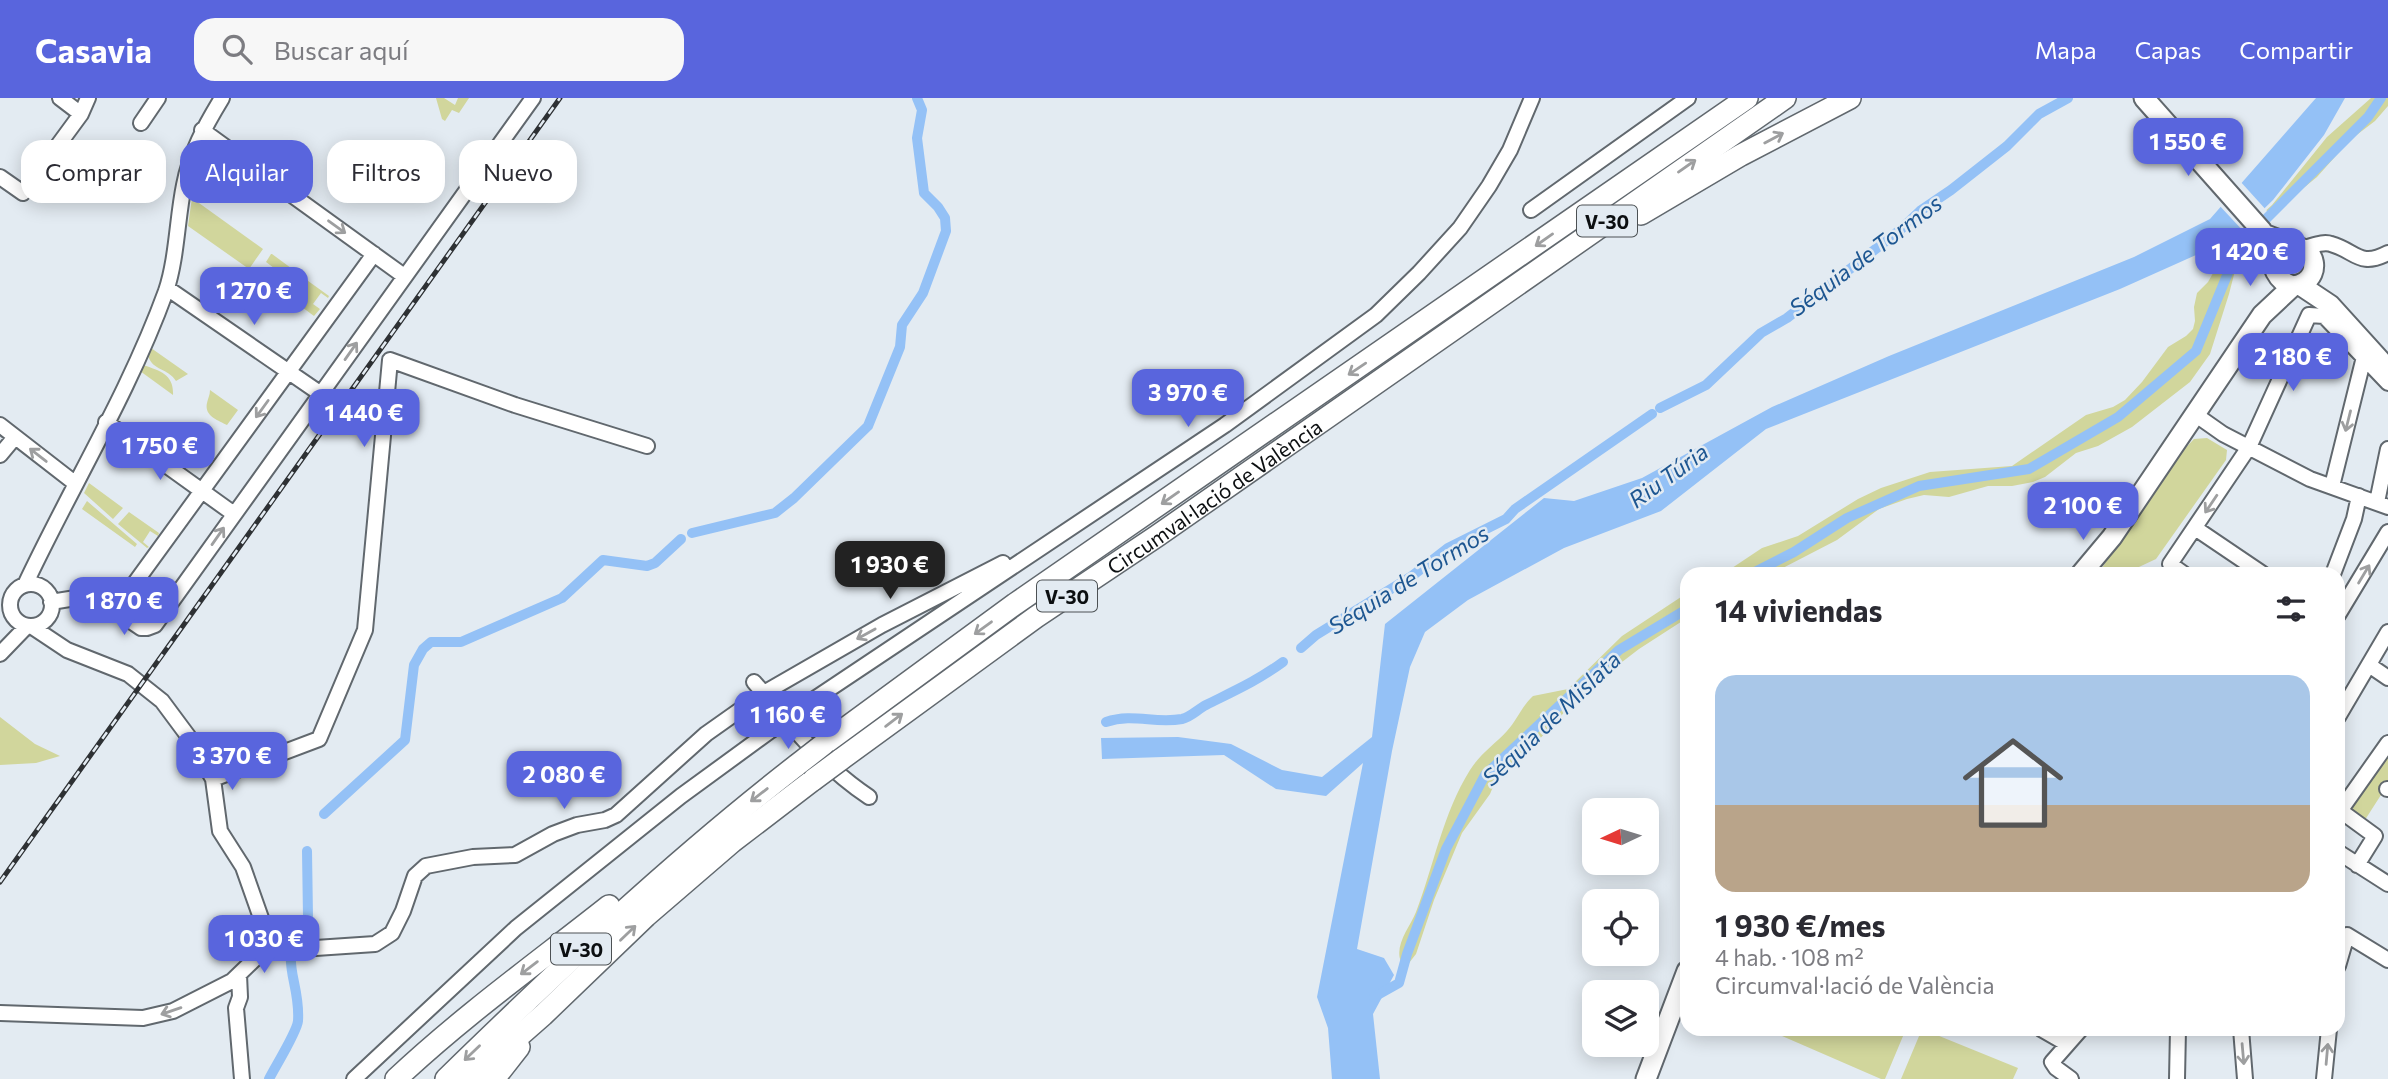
<!DOCTYPE html>
<html lang="es">
<meta charset="utf-8">
<style>
body{margin:0;font-family:Commissioner,sans-serif;background:#f7f7f7;color:#2b2b33;height:100vh;display:flex;flex-direction:column;font-size:26px;white-space:nowrap}
*{box-sizing:border-box;margin:0}
p{font-size:23px;color:#7c7c81}
.icon{flex:none;width:38px;height:38px;fill:none;stroke:currentColor;stroke-width:2;stroke-linecap:round;stroke-linejoin:round}
.map{position:relative;flex:1;overflow:hidden}
.drawer{position:absolute;left:1680px;top:469px;width:665px;height:469px;display:flex;flex-direction:column;background:#fff;border-radius:21px;box-shadow:0 4px 18px #0003}
.drawer>*{flex:none}
.hud{position:absolute;left:21px;top:42px;width:665px;height:63px;display:flex;gap:14px}
.needle{width:46px;rotate:266deg}
.controls{position:absolute;left:1582px;top:700px;display:grid;gap:14px}
.controls a{display:grid;place-items:center;width:77px;height:77px;border-radius:14px;background:#fff;box-shadow:0 4px 18px #0003;font-size:35px}
.price{position:absolute;translate:-50% -60px;padding:0 16px;border-radius:14px;background:#5965dd;color:#fff;font-size:23px;line-height:46px;filter:drop-shadow(0 2px 4px #0008)}
.price::after{content:'';position:absolute;left:50%;top:42px;width:21px;height:16px;margin-left:-10px;background:inherit;clip-path:polygon(0 0,100% 0,50% 100%)}
.price.on{background:#222;color:#fff}
ul{padding:0;list-style:none}
li{display:grid;align-content:center;gap:14px;height:371px;padding:0 35px}
li span{display:grid;place-items:center;height:217px;border-radius:21px;color:#555}
li>.icon{margin-inline-start:auto}
span .icon{width:126px;height:126px;fill:#fffc;stroke-width:1}
li b{font-size:30px}
h2{display:flex;justify-content:space-between;align-items:center;height:84px;padding:0 35px;font-size:30px}
.pill{padding:0 24px;border-radius:21px;background:#fff;box-shadow:0 4px 18px #0003;font-size:24px;line-height:63px}
.pill.on{background:#5965dd;color:#fff}
header{display:flex;align-items:center;gap:42px;box-sizing:border-box;height:98px;padding:0 35px;background:#5965dd;color:#fff}
header strong{font-size:33px}
nav{display:flex;gap:38px;margin-inline-start:auto;font-size:24px}
.search{width:490px;height:63px;background:#f7f7f7;display:flex;align-items:center;gap:18px;box-sizing:border-box;padding:0 24px;border-radius:21px;color:#7c7c81;font-size:26px}
.map>svg:first-child{display:block}
.green{fill:#d1d69c}
.water{fill:#94c1f6}
.pier{fill:#e3ebf2}
.lines{fill:none;stroke-linecap:round;stroke-linejoin:round}
.canal{stroke:#94c1f6;stroke-width:10}
.minor-casing{stroke:#61686e;stroke-width:18}
.major-casing{stroke:#61686e;stroke-width:23}
.highway-casing{stroke:#61686e;stroke-width:24}
.minor{stroke:#fff;stroke-width:14}
.major{stroke:#fff;stroke-width:19}
.highway{stroke:#fff;stroke-width:21}
.rail-casing{stroke:#2e3134;stroke-width:5}
.rail{stroke:#e3ebf2;stroke-width:2.5;stroke-dasharray:8;stroke-linecap:butt}
.minor-bridge-casing{stroke:#61686e;stroke-width:18;stroke-linecap:butt}
.highway-bridge-casing{stroke:#61686e;stroke-width:24;stroke-linecap:butt}
.minor-bridge{stroke:#fff;stroke-width:14}
.highway-bridge{stroke:#fff;stroke-width:21}
.oneway{stroke:#9e9fa0}
.labels{text-anchor:middle;dominant-baseline:central;stroke-width:5;stroke-linejoin:round;paint-order:stroke}
.shield{fill:#e3ebf2;stroke:#4c5154;stroke-width:2}
.shield-label{font-size:19px;font-weight:bold;fill:#0c0f11}
.street-label{font-size:21px;fill:#0c0f11;stroke:#e3ebf2}
.water-label{font-size:23px;font-style:italic;fill:#1d5691;stroke:#e3ebf2}
</style>
<header>
<strong>Casavia</strong>
<div class="search"><svg class="icon" aria-label="search" viewBox="0 0 24 24"><circle cx="10" cy="10" r="6"/><path d="M15 15l6 6"/></svg>Buscar aquí</div>
<nav><a>Mapa</a><a>Capas</a><a>Compartir</a></nav>
</header>
<div class="map">
<svg width="2388" height="981" viewBox="0 0 2388 981">
<rect width="100%" height="100%" fill="#e3ebf2"/>
<!-- green -->
<path class="green" d="M436,0H444L455,7L458,0H469L459,15L452,12L445,23L442,21Z
M2371,0H2388V8L2375,23L2350,42L2317,79L2273,115L2245,146L2237,165L2229,196L2210,256L2190,284L2132,329L2098,348L2076,355L2045,379L2033,384L2012,388H1988L1949,399L1924,397L1907,401L1879,411L1837,442L1771,476H1723L1762,450L1798,438L1858,401L1881,390L1930,374L2012,368L2086,317L2113,309L2125,302L2142,284L2168,249L2186,238L2193,231L2195,223L2194,209L2197,195L2208,184L2222,159L2241,135L2272,107L2327,39Z
M192,100L263,151L249,171L188,128Z
M271,156H272L291,170L278,173L266,164Z
M262,170L275,176L274,182L276,191L257,177Z
M297,175L329,198L328,200L321,195L313,206L320,211L314,218L283,195C296,194 299,187 297,175Z
M151,250L188,276L176,283C168,270 153,273 148,258Z
M143,267C161,273 174,277 173,297L140,273Z
M210,292L238,312L227,327C218,322 204,318 207,305C208,300 210,297 210,292Z
M2207,340L2227,352L2226,362L2156,461L2124,476H2098L2171,365L2194,341Z
M89,385L123,410L113,421L84,395Z
M87,403L137,446L135,449L82,411Z
M129,414L159,435L158,438L150,433L143,444L149,449L147,450L118,426Z
M1687,495V520L1639,551L1583,594L1535,646L1497,679L1490,696L1462,735L1434,802L1416,856L1409,865L1401,864C1394,847 1410,829 1416,814C1434,767 1443,715 1470,672C1480,656 1495,646 1507,633C1517,622 1522,608 1533,598L1568,591L1622,538Z
M0,619L35,646L60,658L36,665L0,667Z
M2388,647V686L2363,725L2344,711Z
M1766,931H1906L1885,981H1881Z
M1922,931L2018,970L2013,981H1901Z"/>
<!-- water -->
<path class="water" d="M2316,0H2345L2324,37L2273,102L2234,140L2120,191L1766,331L1661,413L1564,450L1468,502L1425,534L1410,569L1392,653L1357,851L1384,860L1394,877L1373,916L1380,981H1332L1328,930L1317,899L1363,665L1326,698L1276,691L1224,657L1102,661L1101,640L1178,639L1231,646L1282,672L1322,679L1372,639L1385,526L1544,400L1574,403L1642,380L1772,309L1889,258L2134,159L2210,121Z"/>
<!-- pier -->
<path class="pier" d="M2239,82L2268,114L2245,135L2218,106Z"/>
<g class="lines">
<!-- canal -->
<path class="canal" d="M1660,310L1706,287L1761,235L1787,220L1900,132L1920,113L1951,92L2007,48L2039,16L2068,0
M692,435L775,415L794,400L868,328L900,249L902,227L923,195L946,133L945,120L938,109L924,95L917,40L922,12L917,0
M1751,476L1794,454L1847,420L1919,388L2029,371L2118,319L2196,253L2239,148L2368,19L2381,0
M1301,550L1316,537L1412,478L1448,450L1506,421L1515,411L1652,316
M1106,624C1133,615 1155,626 1182,621C1191,619 1198,611 1206,607C1234,593 1257,583 1283,564
M324,716L405,642L414,567L423,551L431,544H461L562,500L603,462L647,468L655,465L681,441
M1374,899L1399,885L1407,856L1446,751L1485,677L1619,552L1687,511
M269,981C275,969 297,934 298,923C301,880 274,860 308,819L307,753"/>
<!-- minor casing -->
<g class="minor-casing">
<path id="minor" d="M60,0L81,16
M141,25L158,0
M202,32L404,178
M0,79L23,95L81,16L88,0
M1531,112L1688,0
M2304,150C2313,148 2323,143 2331,146C2356,153 2359,170 2388,155
M167,190L321,296
M2196,317L2223,336L2310,381L2388,409
M106,324L234,416
M0,327L76,386
M0,357L15,339
M2332,388L2364,259
M2377,404L2388,351
M2195,430L2263,476
M2184,476L2170,466L2249,349L2309,217L2324,218L2388,285
M2333,476L2354,421L2359,398
M10 507a21 21 0 1 1 42 0a21 21 0 1 1-42 0Z
M25,487C71,389 129,295 166,193C177,160 177,121 184,87C190,55 205,28 222,0
M51,504L88,498L95,499L141,530H147L155,527L533,0
M116,511L374,156
M2338,517L2388,434
M0,556L27,528
M2369,567L2388,580
M754,584C791,627 821,667 869,699
M798,612L1225,327L1376,217L1419,175L1460,130L1489,88L1510,52L1532,0
M2338,619L2388,534
M213,681L319,641L365,532L390,262L515,307L647,348
M2387,691H2388
M2338,711L2375,738L2357,767
M2340,713L2388,645
M2338,754L2388,786
M266,849L286,852L375,846L392,835L403,813L415,778L426,768L473,759L515,757L553,736L577,727L605,722L616,717L706,636L764,595L882,527L1003,465
M2338,868L2347,837L2388,862
M239,877L240,899L236,910L242,981
M0,915L143,920L173,913L232,883L264,852L267,837L243,769L220,733L213,681L188,638L162,603L128,576L67,552L31,528
M2041,931L2067,946
M2241,931L2245,981
M354,981L516,830L681,698L770,633
M2071,981L2056,970L2052,964L2081,931
M2177,981L2178,931
M2324,981L2329,931"/>
</g>
<!-- major casing -->
<g class="major-casing">
<path id="major" d="M2144,0L2262,133
M2266,137L2308,153C2320,168 2312,186 2293,188C2270,182 2272,156 2266,137Z
M2300,187L2330,207L2388,271
M2081,476L2112,439L2262,217L2293,188
M1646,981L1687,873"/>
</g>
<!-- highway casing -->
<g class="highway-casing">
<g id="highway">
<path d="M1641,116L1741,57L1850,0"/>
<path d="M824,646L1015,506L1747,0"/>
<path id="s1" d="M840,662L1036,519L1157,438L1785,0"/>
<path d="M396,981C463,918 537,865 609,808"/>
<path d="M446,981C560,870 671,765 797,667"/>
<path d="M470,981L543,917L646,818L732,744L813,682"/>
<path d="M494,981L519,949"/>
</g>
</g>
<!-- minor -->
<use href="#minor" class="minor"/>
<!-- major -->
<use href="#major" class="major"/>
<!-- highway -->
<use href="#highway" class="highway"/>
<!-- rail casing -->
<g class="rail-casing">
<path id="rail" d="M0,784L560,0"/>
</g>
<!-- rail -->
<use href="#rail" class="rail"/>
<!-- minor-bridge casing -->
<g class="minor-bridge-casing">
<path id="minor-bridge" d="M770,633L798,612"/>
</g>
<!-- highway-bridge casing -->
<g class="highway-bridge-casing">
<path id="highway-bridge" d="M797,667L824,646
M813,682L840,662"/>
</g>
<!-- minor-bridge -->
<use href="#minor-bridge" class="minor-bridge"/>
<!-- highway-bridge -->
<use href="#highway-bridge" class="highway-bridge"/>
</g>
<!-- one-way arrows -->
<defs><path id="oneway-shaft" d="M-6 0H5M1.5-3L5.5 0L1.5 3" fill="none" stroke-width="1.6" stroke-linecap="round" stroke-linejoin="round" transform="scale(1.75)"/></defs>
<g class="oneway">
<use href="#oneway-shaft" transform="translate(1774 40) rotate(-28)"/>
<use href="#oneway-shaft" transform="translate(1687 68) rotate(-35)"/>
<use href="#oneway-shaft" transform="translate(337 129) rotate(36)"/>
<use href="#oneway-shaft" transform="translate(1544 142) rotate(145)"/>
<use href="#oneway-shaft" transform="translate(351 253) rotate(-55)"/>
<use href="#oneway-shaft" transform="translate(1357 271) rotate(146)"/>
<use href="#oneway-shaft" transform="translate(262 311) rotate(126)"/>
<use href="#oneway-shaft" transform="translate(2348 323) rotate(104)"/>
<use href="#oneway-shaft" transform="translate(38 357) rotate(-142)"/>
<use href="#oneway-shaft" transform="translate(1170 400) rotate(145)"/>
<use href="#oneway-shaft" transform="translate(2211 406) rotate(124)"/>
<use href="#oneway-shaft" transform="translate(218 438) rotate(-55)"/>
<use href="#oneway-shaft" transform="translate(2364 476) rotate(-59)"/>
<use href="#oneway-shaft" transform="translate(983 530) rotate(144)"/>
<use href="#oneway-shaft" transform="translate(866 536) rotate(151)"/>
<use href="#oneway-shaft" transform="translate(894 622) rotate(-37)"/>
<use href="#oneway-shaft" transform="translate(759 697) rotate(142)"/>
<use href="#oneway-shaft" transform="translate(628 835) rotate(-44)"/>
<use href="#oneway-shaft" transform="translate(529 870) rotate(143)"/>
<use href="#oneway-shaft" transform="translate(171 913) rotate(161)"/>
<use href="#oneway-shaft" transform="translate(472 955) rotate(136)"/>
<use href="#oneway-shaft" transform="translate(2243 956) rotate(85)"/>
<use href="#oneway-shaft" transform="translate(2327 956) rotate(-85)"/>
</g>
<g class="labels">
<!-- shield labels -->
<g class="shield">
<rect x="1577" y="107.5" width="60" height="31" rx="5"/>
<rect x="1037" y="482.5" width="60" height="31" rx="5"/>
<rect x="551" y="835.5" width="60" height="31" rx="5"/>
</g>
<g class="shield-label">
<text x="1607" y="123">V-30</text>
<text x="1067" y="498">V-30</text>
<text x="581" y="851">V-30</text>
</g>
<!-- street labels -->
<g class="street-label">
<text stroke="none"><textPath href="#s1" startOffset="458">Circumval·lació de València</textPath></text>
</g>
<!-- water labels -->
<g class="water-label">
<text transform="translate(1865 157) rotate(-37)">Séquia de Tormos</text>
<text transform="translate(1668 377) rotate(-36)">Riu Túria</text>
<text transform="translate(1408 481) rotate(-32)">Séquia de Tormos</text>
<text transform="translate(1551 620) rotate(-44)">Séquia de Mislata</text>
</g>
</g>
</svg>
<div class="controls">
<a><svg class="needle" viewBox="-14 -14 28 28"><path d="M0-13l5 13h-10z" fill="#e53935"/><path d="M0 13l5-13h-10z" fill="#7c7c81"/></svg></a>
<a><svg class="icon" aria-label="locate" viewBox="0 0 24 24"><circle cx="12" cy="12" r="6"/><path d="M12 2v4M12 18v4M2 12h4M18 12h4"/></svg></a>
<a><svg class="icon" aria-label="layers" viewBox="0 0 24 24"><path d="M12 4l9 5-9 5-9-5zM3 14l9 5 9-5"/></svg></a>
</div>
<b class="price" style="left:2188px;top:80px">1 550 €</b>
<b class="price" style="left:2250px;top:190px">1 420 €</b>
<b class="price" style="left:254px;top:229px">1 270 €</b>
<b class="price" style="left:2293px;top:295px">2 180 €</b>
<b class="price" style="left:1188px;top:331px">3 970 €</b>
<b class="price" style="left:364px;top:351px">1 440 €</b>
<b class="price" style="left:160px;top:384px">1 750 €</b>
<b class="price" style="left:2083px;top:444px">2 100 €</b>
<b class="price on" style="left:890px;top:503px">1 930 €</b>
<b class="price" style="left:124px;top:539px">1 870 €</b>
<b class="price" style="left:788px;top:653px">1 160 €</b>
<b class="price" style="left:232px;top:694px">3 370 €</b>
<b class="price" style="left:564px;top:713px">2 080 €</b>
<b class="price" style="left:264px;top:877px">1 030 €</b>
<div class="hud">
<a class="pill">Comprar</a>
<a class="pill on">Alquilar</a>
<a class="pill">Filtros</a>
<a class="pill">Nuevo</a>
</div>
<section class="drawer">
<h2>14 viviendas<svg class="icon" aria-label="filters" viewBox="0 0 24 24"><path d="M4 7h16M4 17h16"/><circle cx="9" cy="7" r="2"/><circle cx="15" cy="17" r="2"/></svg></h2>
<ul>
<li><span style="background:linear-gradient(#a9c7e8 60%,#b9a48a 0)"><svg class="icon" aria-label="home" viewBox="0 0 24 24"><path d="M3 11l9-7 9 7M6 9v11h12V9"/></svg></span><div><b>1 930 €/mes</b><p>4 hab. · 108 m²</p><p>Circumval·lació de València</p></div></li>
</ul>
</section>
</div>
